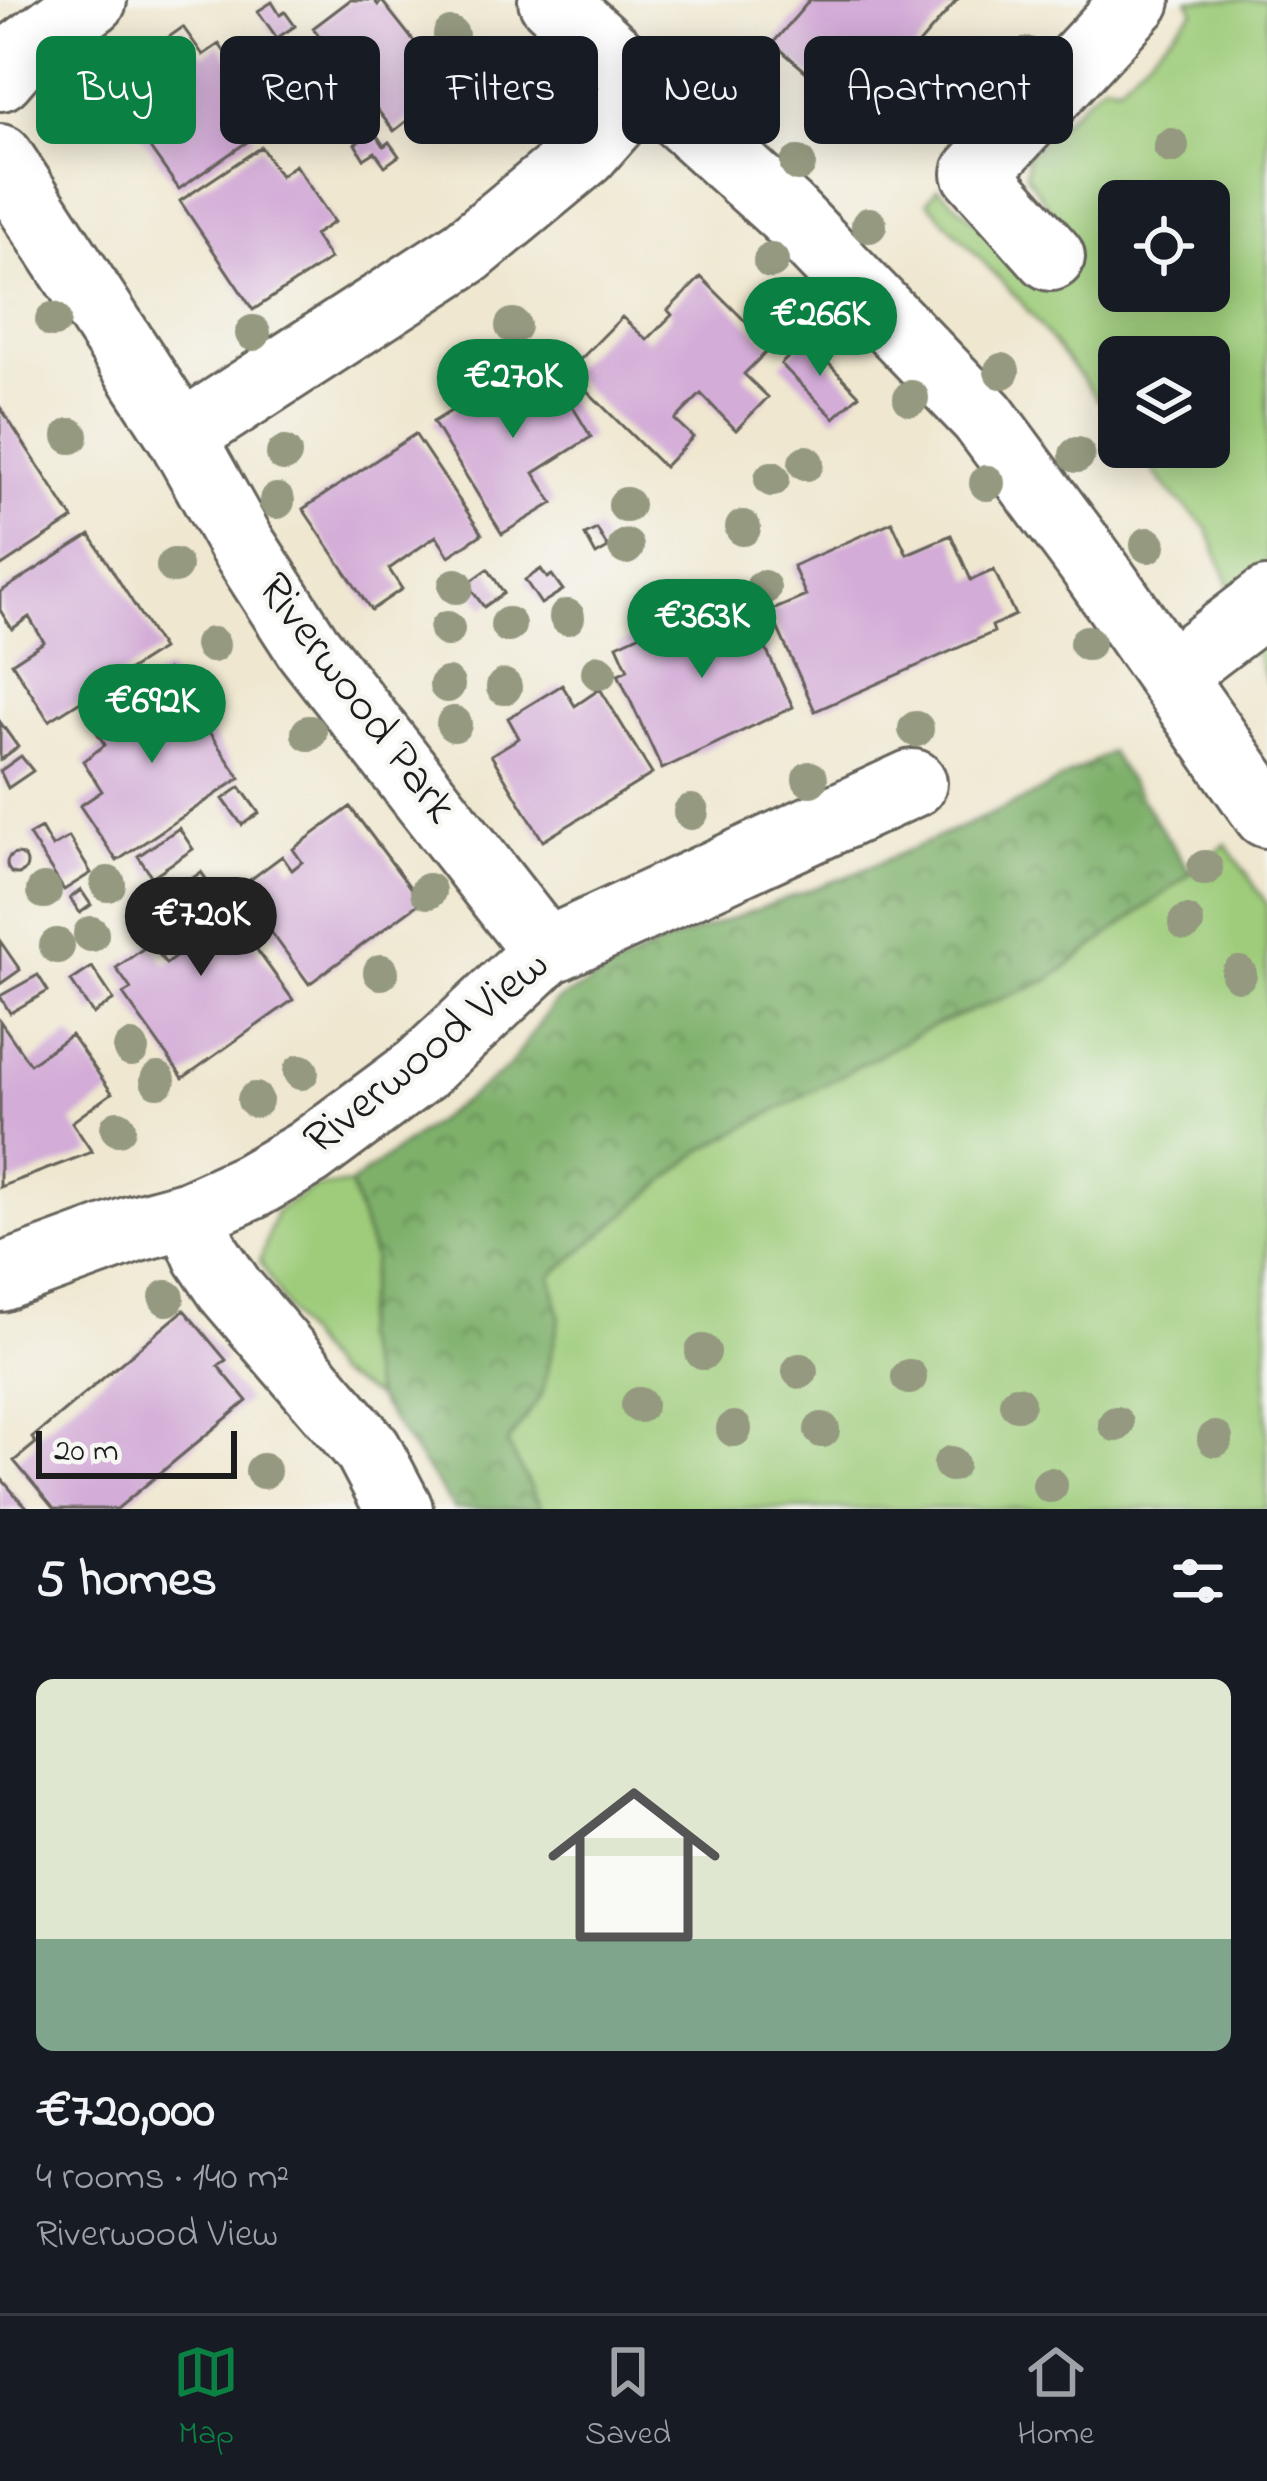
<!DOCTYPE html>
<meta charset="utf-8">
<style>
body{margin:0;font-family:"Indie Flower",sans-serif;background:#20242c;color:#f1f3f6;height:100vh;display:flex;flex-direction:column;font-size:45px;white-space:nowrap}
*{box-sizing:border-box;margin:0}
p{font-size:39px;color:#9ea1a6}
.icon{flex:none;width:66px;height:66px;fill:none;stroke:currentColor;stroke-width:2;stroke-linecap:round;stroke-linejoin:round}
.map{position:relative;height:1509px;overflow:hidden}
.drawer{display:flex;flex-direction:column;background:#171b24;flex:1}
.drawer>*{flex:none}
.hud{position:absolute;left:36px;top:36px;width:1197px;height:108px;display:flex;gap:24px}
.buttons{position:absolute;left:1098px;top:180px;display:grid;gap:24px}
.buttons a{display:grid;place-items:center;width:132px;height:132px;border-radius:18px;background:#171b24;box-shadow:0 6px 30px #0003;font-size:60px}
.scale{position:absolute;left:36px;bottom:30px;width:201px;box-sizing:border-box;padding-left:12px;border:6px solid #1c1c1c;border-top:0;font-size:33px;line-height:42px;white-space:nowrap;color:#1c1c1c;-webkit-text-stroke:9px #f6f6f2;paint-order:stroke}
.price{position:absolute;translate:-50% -102px;padding:0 27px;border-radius:42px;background:#0b8043;color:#fff;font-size:39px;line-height:78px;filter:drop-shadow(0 3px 6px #0008)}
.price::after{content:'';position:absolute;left:50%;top:72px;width:36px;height:27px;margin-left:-18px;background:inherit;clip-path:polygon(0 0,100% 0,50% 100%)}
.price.current{background:#222;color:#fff}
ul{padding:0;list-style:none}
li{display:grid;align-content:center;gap:24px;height:636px;padding:0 36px}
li+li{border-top:3px solid #363941}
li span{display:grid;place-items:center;height:372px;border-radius:18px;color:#555}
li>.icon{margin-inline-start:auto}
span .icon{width:216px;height:216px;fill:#fffc;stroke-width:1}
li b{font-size:51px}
h2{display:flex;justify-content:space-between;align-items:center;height:144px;padding:0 36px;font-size:51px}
.pill{padding:0 42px;border-radius:18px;background:#171b24;box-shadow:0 6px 30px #0003;font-size:42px;line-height:108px}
.pill.current{background:#0b8043;color:#fff}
.menu{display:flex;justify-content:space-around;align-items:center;height:168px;border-top:3px solid #363941;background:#171b24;font-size:33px;color:#9ea1a6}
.menu a{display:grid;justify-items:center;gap:6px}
.menu .current{color:#0b8043}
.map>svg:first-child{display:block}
.grass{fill:#9ecc7a;stroke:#5d744b;stroke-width:3;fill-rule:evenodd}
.forest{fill:url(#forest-crowns);stroke:#4d6643;stroke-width:3}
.building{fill:#d3acd7}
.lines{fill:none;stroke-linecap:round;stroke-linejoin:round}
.minor-casing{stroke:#66635b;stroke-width:72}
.minor{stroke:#fff;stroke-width:66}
.tree{fill:#94997f}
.labels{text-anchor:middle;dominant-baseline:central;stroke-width:9;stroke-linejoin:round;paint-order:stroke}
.street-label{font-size:48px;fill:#1c1c1c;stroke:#f6f6f2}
</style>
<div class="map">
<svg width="1267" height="1509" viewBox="0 0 1267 1509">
<defs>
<pattern id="forest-crowns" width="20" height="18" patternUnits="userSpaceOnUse" patternTransform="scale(3)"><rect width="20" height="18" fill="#7eb06a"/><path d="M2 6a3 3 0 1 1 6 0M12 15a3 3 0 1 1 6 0" fill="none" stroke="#668e56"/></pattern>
</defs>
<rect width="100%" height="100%" fill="#f6f6f2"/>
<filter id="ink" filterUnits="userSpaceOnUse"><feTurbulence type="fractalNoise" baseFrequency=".00833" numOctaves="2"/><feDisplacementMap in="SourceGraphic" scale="24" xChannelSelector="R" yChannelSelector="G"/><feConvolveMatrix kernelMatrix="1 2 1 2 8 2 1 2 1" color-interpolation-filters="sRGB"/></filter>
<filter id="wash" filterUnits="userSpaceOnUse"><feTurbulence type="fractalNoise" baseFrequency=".004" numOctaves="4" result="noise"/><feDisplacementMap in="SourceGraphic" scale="48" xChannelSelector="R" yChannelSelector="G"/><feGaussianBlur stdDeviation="2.7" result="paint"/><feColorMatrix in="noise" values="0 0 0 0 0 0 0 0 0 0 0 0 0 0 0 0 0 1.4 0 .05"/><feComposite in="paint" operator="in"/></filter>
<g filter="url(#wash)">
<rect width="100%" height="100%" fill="#efe7cf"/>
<!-- grass -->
<path class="grass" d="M1188,0H1267V683L1207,528L1169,491L1135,447H1209V357H1119V426L1021,302L927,202L938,188L1033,274L1071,239L1026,175L1027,155L1104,82L1118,86L1194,11ZM1119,201H1209V291H1119Z
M1226,844L1267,904V1509H542L507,1443L542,1394L560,1316L550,1276L701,1151L932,1026L1049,980Z
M350,1184L374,1259L359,1336L376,1397L334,1374L296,1324L260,1261L276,1212L313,1188Z"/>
<!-- forest -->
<path class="forest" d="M1110,752L1191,873L1049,980L932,1026L701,1151L551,1276L560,1316L542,1394L507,1443L542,1509H454L376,1397L359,1336L374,1258L350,1184L507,1069L555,1002L659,945L856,873L1026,799Z"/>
<g id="blocks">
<!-- building -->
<path class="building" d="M350,0H374L378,5L382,1L450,87L394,131L313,28Z
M810,0H957L875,95L869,91L851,111L773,43Z
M272,2L280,15L285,12L295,26L277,38L258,11Z
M183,27L203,55L219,44L258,100L238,113L254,137L179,189L104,83Z
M374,131L384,146L389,142L399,156L385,166L375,152L364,159L355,144Z
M261,147L280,176L295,165L334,222L314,235L330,259L253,310L180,201Z
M701,277L771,347L744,374L768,397L736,430L701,394L675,420L693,437L664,467L568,372L622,317L647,340L672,315L668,310Z
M806,340L859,395L834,418L781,364Z
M542,356L591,437L534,473L553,503L502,534L433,422Z
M0,407L73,519L0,567Z
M415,434L482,534L449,556L436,536L389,569L402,589L371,610L303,509Z
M892,522L907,554L951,535L971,580L994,570L1015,615L992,626L994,632L815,711L770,611L806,596L793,566Z
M597,529L608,548L596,555L585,535Z
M90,535L162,649L49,721L12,663L44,642L29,617L12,629L0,610V592Z
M488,569L504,593L484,607L467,584Z
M541,569L547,578L552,575L563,590L541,604L525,580Z
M736,585L793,707L662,769L618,674L628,670L617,645L654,628L663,646L704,628L693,606Z
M167,670L240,778L117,861L80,806L102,791L83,761L105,745L90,722Z
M562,685L575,706L600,689L652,774L543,841L491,755L519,738L508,718Z
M0,722L18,747L0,760Z
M21,756L33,771L8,788L0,771Z
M240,787L259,813L242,825L223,799Z
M350,807L421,902L309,984L239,888L282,856L292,870L302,862L293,849Z
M41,828L52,847L69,837L91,873L64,890L29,835Z
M179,828L193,849L152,877L138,856Z
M7 864a10 10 0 1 1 20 0a10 10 0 1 1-20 0Z
M201,872L293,1000L183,1078L123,994L131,989L116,968L151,943L166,964L181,953L149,909Z
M81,890L91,905L80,913L70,898Z
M0,941L20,970L0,984Z
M92,967L114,1000L93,1014L71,981Z
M38,975L48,991L10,1013L0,996Z
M0,1021L30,1064L71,1035L112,1093L72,1122L92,1152L0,1187Z
M184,1310L226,1360L218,1366L247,1401L117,1509H54L14,1461L36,1443L32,1438Z
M0,1477L16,1496L29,1509H0Z"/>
</g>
</g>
<g filter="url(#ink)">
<use href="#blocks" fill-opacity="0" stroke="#66635b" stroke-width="3"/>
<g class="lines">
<!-- minor casing -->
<g class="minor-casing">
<path id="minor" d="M552,0L786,212L983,417L1089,560L1267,814
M0,77L19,55L93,0
M0,158L181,436L241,543L308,647L546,952
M1051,257L976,173L1137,0
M181,436L467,251L585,153L646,84
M1170,675L1267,601
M189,1214L207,1255L232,1292L368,1450L399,1509
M0,1278L134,1229L189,1214L251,1186L308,1153L420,1070L546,952L913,783"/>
</g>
<!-- minor -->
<use href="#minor" class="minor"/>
</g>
<!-- trees -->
<g class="tree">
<circle cx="451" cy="35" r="18"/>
<circle cx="1028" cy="55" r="18"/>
<circle cx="303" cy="56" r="18"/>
<circle cx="489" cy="65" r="18"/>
<circle cx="940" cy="72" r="18"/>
<circle cx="74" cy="73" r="18"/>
<circle cx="726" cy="92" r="18"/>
<circle cx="278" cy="101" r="18"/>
<circle cx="1171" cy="146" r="18"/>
<circle cx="798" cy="164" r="18"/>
<circle cx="869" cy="225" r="18"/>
<circle cx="771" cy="261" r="18"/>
<circle cx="53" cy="320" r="18"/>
<circle cx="513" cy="326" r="18"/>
<circle cx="253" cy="333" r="18"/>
<circle cx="1002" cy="371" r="18"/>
<circle cx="911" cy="398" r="18"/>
<circle cx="71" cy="436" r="18"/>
<circle cx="284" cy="454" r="18"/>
<circle cx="1077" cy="455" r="18"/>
<circle cx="806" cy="463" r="18"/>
<circle cx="772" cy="479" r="18"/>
<circle cx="987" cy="483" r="18"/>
<circle cx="277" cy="501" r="18"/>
<circle cx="626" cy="505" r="18"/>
<circle cx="743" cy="528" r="18"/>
<circle cx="1148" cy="545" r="18"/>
<circle cx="626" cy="547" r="18"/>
<circle cx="174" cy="566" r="18"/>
<circle cx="456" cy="586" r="18"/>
<circle cx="763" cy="588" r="18"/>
<circle cx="567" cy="617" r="18"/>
<circle cx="508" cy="625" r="18"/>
<circle cx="447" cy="629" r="18"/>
<circle cx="1087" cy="643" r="18"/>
<circle cx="212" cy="645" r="18"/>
<circle cx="599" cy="672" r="18"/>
<circle cx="447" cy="685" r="18"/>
<circle cx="504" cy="687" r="18"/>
<circle cx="454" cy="724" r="18"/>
<circle cx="916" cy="729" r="18"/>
<circle cx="309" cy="733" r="18"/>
<circle cx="810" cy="779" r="18"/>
<circle cx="691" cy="812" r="18"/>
<circle cx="1205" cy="868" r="18"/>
<circle cx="108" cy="884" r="18"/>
<circle cx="44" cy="891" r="18"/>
<circle cx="428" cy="891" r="18"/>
<circle cx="1186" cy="923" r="18"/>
<circle cx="91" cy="934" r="18"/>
<circle cx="57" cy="946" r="18"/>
<circle cx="381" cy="972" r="18"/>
<circle cx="1239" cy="974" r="18"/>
<circle cx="131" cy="1049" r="18"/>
<circle cx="301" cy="1072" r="18"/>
<circle cx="158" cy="1080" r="18"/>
<circle cx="255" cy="1100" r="18"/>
<circle cx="118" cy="1128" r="18"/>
<circle cx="167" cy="1298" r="18"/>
<circle cx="703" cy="1352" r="18"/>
<circle cx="800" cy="1371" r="18"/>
<circle cx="909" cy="1377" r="18"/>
<circle cx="1017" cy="1403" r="18"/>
<circle cx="639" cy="1405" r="18"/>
<circle cx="1116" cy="1424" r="18"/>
<circle cx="734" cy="1429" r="18"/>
<circle cx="822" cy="1430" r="18"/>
<circle cx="1215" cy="1439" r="18"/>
<circle cx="951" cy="1464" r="18"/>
<circle cx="263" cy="1471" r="18"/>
<circle cx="1050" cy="1485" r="18"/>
</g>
</g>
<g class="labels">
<!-- street labels -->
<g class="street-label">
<text transform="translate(356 699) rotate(53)">Riverwood Park</text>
<text transform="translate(427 1053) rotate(-39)">Riverwood View</text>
</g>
</g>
</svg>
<div class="buttons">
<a><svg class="icon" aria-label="locate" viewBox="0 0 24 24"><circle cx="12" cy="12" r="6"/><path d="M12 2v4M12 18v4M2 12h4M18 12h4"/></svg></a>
<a><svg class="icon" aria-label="layers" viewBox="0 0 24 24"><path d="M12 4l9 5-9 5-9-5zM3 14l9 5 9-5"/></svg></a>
</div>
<div class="scale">20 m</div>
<b class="price" style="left:820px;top:379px">€266K</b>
<b class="price" style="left:513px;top:441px">€270K</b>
<b class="price" style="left:702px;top:681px">€363K</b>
<b class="price" style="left:152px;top:766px">€692K</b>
<b class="price current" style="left:201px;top:979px">€720K</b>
<div class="hud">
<a class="pill current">Buy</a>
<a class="pill">Rent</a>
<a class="pill">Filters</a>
<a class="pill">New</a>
<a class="pill">Apartment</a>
</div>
</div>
<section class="drawer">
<h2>5 homes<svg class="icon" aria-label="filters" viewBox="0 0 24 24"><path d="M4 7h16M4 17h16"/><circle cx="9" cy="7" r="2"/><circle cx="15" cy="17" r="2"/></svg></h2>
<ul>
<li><span style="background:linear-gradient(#dfe7d0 70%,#7fa58c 0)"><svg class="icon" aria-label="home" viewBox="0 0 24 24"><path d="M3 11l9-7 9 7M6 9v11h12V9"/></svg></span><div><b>€720,000</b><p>4 rooms · 140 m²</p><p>Riverwood View</p></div></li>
</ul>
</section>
<nav class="menu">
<a class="current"><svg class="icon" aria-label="map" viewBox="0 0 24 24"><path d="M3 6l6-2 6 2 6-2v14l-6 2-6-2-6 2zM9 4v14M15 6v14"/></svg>Map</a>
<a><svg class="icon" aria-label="saved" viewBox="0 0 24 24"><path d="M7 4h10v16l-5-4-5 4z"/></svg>Saved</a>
<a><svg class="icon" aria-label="home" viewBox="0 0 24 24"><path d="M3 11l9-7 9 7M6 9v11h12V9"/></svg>Home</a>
</nav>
